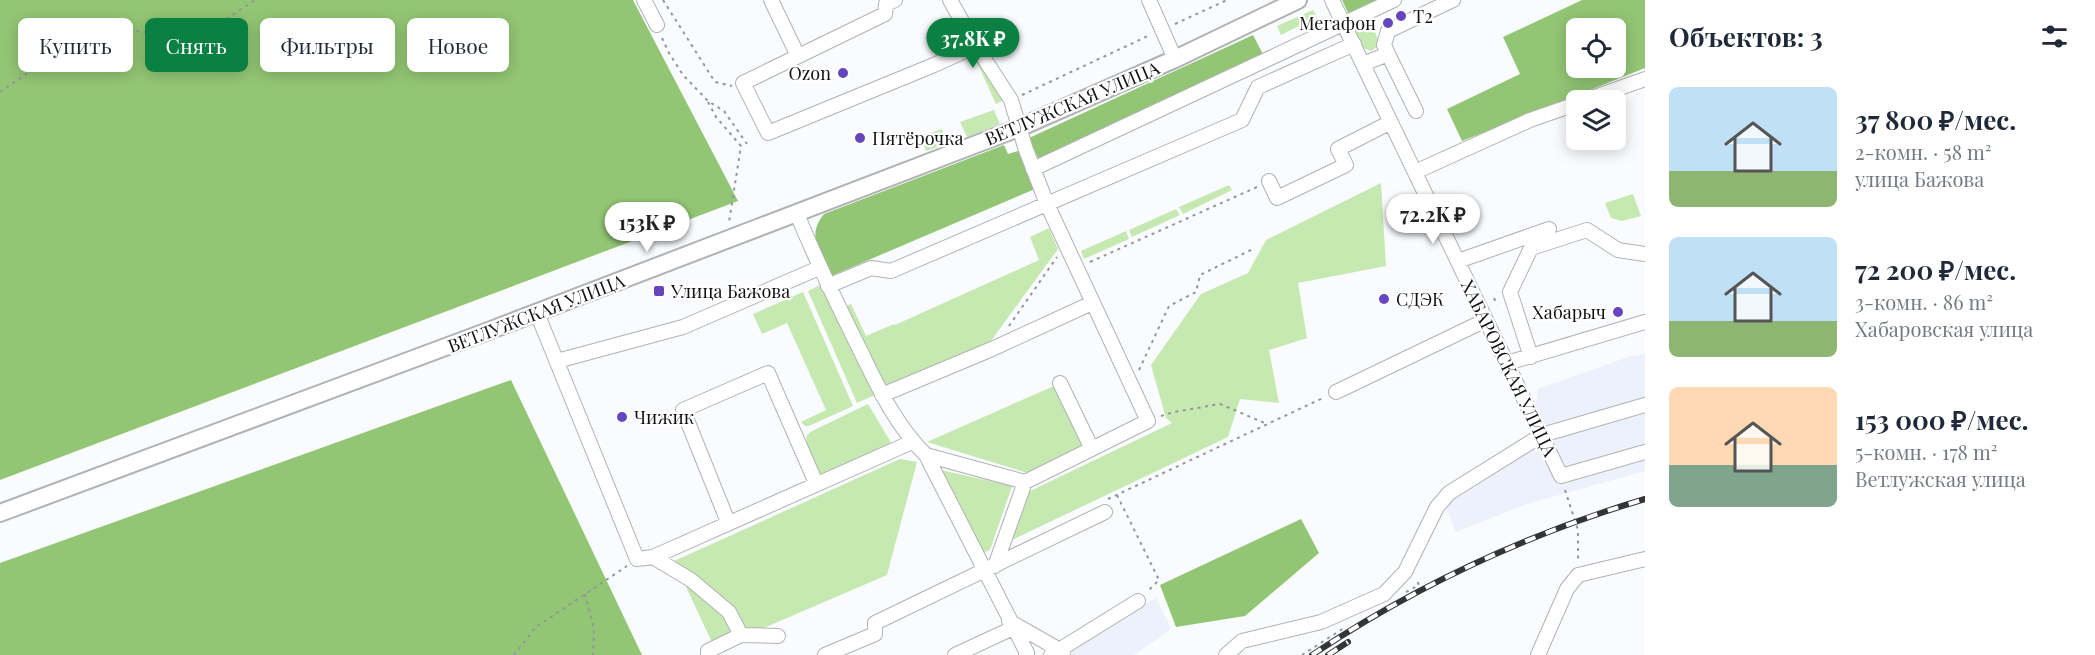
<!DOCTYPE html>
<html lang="ru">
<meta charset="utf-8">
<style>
body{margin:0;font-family:"Playfair Display",serif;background:#f6f6f7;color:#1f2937;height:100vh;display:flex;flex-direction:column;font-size:22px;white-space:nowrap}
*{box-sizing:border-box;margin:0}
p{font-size:20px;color:#747a83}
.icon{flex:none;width:33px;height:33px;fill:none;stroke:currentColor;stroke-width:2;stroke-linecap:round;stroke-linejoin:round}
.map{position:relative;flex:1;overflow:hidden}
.details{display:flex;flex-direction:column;background:#fff;width:450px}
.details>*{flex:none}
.hud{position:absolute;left:18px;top:18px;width:570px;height:54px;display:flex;gap:12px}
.tools{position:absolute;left:1566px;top:18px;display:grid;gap:12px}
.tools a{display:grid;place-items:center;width:60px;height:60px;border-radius:9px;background:#fff;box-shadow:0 3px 15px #0003;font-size:30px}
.price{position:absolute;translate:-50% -51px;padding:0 14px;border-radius:21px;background:#fff;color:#222;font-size:20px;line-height:39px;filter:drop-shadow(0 2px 3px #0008)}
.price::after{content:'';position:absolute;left:50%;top:36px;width:18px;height:14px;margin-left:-9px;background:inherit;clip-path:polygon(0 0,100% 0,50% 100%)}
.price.on{background:#0b8043;color:#fff}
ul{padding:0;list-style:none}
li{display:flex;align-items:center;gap:18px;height:150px;padding:0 24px}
li span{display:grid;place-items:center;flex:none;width:168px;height:120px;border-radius:9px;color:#555}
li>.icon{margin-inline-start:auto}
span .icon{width:72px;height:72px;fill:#fffc;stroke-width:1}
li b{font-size:26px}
h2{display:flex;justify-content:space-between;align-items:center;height:72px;padding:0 24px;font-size:26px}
.tag{padding:0 21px;border-radius:9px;background:#fff;box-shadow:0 3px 15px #0003;font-size:21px;line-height:54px}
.tag.on{background:#0b8043;color:#fff}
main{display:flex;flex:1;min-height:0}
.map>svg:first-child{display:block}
.built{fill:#ecf1fb}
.green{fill:#c5e9b0}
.forest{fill:#93c674;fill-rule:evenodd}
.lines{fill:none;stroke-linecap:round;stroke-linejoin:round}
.minor-casing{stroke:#b1b2b5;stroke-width:16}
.major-casing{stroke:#b1b2b5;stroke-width:20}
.path{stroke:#959699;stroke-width:2;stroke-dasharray:3 4.5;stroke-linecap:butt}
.minor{stroke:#fff;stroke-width:14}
.major{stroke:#fff;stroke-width:16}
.rail-casing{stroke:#333436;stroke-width:6}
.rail{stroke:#fff;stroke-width:4;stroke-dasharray:11;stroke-linecap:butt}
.poi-dot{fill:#6546be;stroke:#fff;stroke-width:2}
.labels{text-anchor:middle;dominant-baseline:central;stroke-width:4.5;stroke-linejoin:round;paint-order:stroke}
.poi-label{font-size:18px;fill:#121214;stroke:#fff;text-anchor:start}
.street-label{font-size:18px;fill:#121214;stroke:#fff}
</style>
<main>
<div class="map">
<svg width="1645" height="655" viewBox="0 0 1645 655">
<rect width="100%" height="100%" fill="#f9fbfe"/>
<!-- built -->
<path class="built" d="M1645,354V471L1527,504L1456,532L1439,490L1529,452L1538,389L1631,356Z
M1156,598L1171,629L1134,655H1055Z"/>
<!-- green -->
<path class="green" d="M1313,10L1321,24C1307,19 1294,29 1281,35L1277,26Z
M1366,22C1373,25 1379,38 1378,46L1371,51L1361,47L1354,32L1358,26Z
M973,54L1006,99L996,104Z
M994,110L1000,124L967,137L960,122Z
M942,129L947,144L926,151L921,136Z
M1381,183L1386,266L1298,283L1307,338L1269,350L1279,403L1240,399L1228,437L1012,540L1028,492L1172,423L1166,418L1151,365L1201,294L1248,273L1266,240Z
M1229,185L1232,190L1183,214L1179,207Z
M1633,194L1641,216L1622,221L1611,218L1605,203Z
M1176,209L1180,215L1132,237L1129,230Z
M1049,228L1058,249L985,349L886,390L844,307L851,304L866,336L894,324L895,325L1039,260L1030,237Z
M1126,231L1129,239L1084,259L1081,251Z
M822,284L875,395L857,403L808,291Z
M803,292L853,406L809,426H805L801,422L826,410L787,323L762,334L753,314Z
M1056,385L1083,449L1034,475L927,442Z
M868,404L892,444L821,474C813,466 804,446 807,435L812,431Z
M900,459L917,462L887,575L715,649L674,561Z
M941,470L1012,486L990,550L980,554Z"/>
<!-- forest -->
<path class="forest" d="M0,0H633L738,201L0,480Z
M1342,0H1384L1350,17Z
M1582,0H1645V68L1462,141L1447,109L1520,74L1503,37ZM1576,28H1616V68H1576Z
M1253,35L1265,58L1040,162L1029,138Z
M1004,145L1008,154L1018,151L1035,189L831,276C820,253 806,236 824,214Z
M511,380L642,655H0V563Z
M1301,519L1319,553L1245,616L1176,627L1160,585Z"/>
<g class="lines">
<!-- minor casing -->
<g class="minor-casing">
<path id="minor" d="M644,0L657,25
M771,0L798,56
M895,0L886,4L885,14L743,83L768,133L934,65L976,46
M1149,0L1175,59
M1332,0L1561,476L1645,452
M1388,54L1384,45L1388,31L1453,0
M1363,64L1388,54L1416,111
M1586,100L1645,79
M1033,169L1394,0
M1415,172L1530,120L1576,104
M1269,181L1277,198L1346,165L1338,149L1391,122
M797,214C817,262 839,308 862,354C879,389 897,427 926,455L1027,653L1026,655
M1458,261L1549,229
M828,286L871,268L891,271L1242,120L1258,87L1354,44
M537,313L637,559L653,557L912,442
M1531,357L1510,292L1531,248L1587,230L1618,250L1645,254
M557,361L683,327L819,268
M1507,363L1645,322
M1060,383L1092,449
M1336,392L1486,320
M882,395L992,349L1092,303
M926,455L1025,482L1148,421L1047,204L1026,150L1011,100L976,46L950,0
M728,522L683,410L768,373L816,483
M653,557L691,580L729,612L741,635L778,636
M995,566L1025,482
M1009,621L1058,649L1063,655
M708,655V651L741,635
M825,655L875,634V623L1105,512
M955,655L1013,628
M1051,655L1138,601
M1226,655L1242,641L1321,622L1384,594L1405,572L1437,507L1449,493L1542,435L1645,405
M1538,655L1567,589L1578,575L1645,559"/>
</g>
<!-- major casing -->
<g class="major-casing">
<path id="major" d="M0,513L491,330L1021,127L1175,59L1298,0"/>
</g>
<!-- path -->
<path class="path" d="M663,0L715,82L732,86
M1175,24L1227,0
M662,38L669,53L683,75L708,101L724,111L747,144
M0,92L98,25L195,40L255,0
M1022,95L1150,35
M708,102L716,117L741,146L729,222
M1090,262L1257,187
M1494,298L1497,305
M1009,326L1057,257
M1139,370L1169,306L1196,292L1200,275L1253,249
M1161,416L1174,412L1220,404L1267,424
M1565,490L1578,530V560
M1117,495L1159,580L1148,591
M1108,499L1325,397
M1406,592L1419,585L1416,579
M585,594L594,629L593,655
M514,655L536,627L627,566
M1302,655L1344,628"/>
<!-- minor -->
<use href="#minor" class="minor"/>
<!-- major -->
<use href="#major" class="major"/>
<!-- rail casing -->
<g class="rail-casing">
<path id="rail" d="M1312,655C1414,587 1527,534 1645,499
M1328,655L1348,642"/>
</g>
<!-- rail -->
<use href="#rail" class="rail"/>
</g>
<!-- markers -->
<g class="poi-dot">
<circle cx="1401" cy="16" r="6"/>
<circle cx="1388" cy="23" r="6"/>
<circle cx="843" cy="73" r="6"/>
<circle cx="860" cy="138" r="6"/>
<rect x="653" y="285" width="12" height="12" rx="3"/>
<circle cx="1384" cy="299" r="6"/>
<circle cx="1618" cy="312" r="6"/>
<circle cx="622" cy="417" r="6"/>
</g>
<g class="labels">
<!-- poi labels -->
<g class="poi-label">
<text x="1413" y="16">T2</text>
<text x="1376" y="23" text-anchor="end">Мегафон</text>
<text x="831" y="73" text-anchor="end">Ozon</text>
<text x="872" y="138">Пятёрочка</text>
<text x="671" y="291">Улица Бажова</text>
<text x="1396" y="299">СДЭК</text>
<text x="1606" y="312" text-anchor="end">Хабарыч</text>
<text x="634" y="417">Чижик</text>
</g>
<!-- street labels -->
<g class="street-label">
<text transform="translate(1072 103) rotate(-23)">ВЕТЛУЖСКАЯ УЛИЦА</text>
<text transform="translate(536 313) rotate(-21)">ВЕТЛУЖСКАЯ УЛИЦА</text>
<text transform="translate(1509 368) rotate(64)">ХАБАРОВСКАЯ УЛИЦА</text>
</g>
</g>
</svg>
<div class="tools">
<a><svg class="icon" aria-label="locate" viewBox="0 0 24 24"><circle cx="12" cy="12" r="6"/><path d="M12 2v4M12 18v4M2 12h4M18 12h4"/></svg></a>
<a><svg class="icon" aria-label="layers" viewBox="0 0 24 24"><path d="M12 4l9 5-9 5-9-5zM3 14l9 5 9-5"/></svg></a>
</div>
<b class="price on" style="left:973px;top:69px">37.8K ₽</b>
<b class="price" style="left:1433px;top:245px">72.2K ₽</b>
<b class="price" style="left:647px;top:253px">153K ₽</b>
<div class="hud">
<a class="tag">Купить</a>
<a class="tag on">Снять</a>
<a class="tag">Фильтры</a>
<a class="tag">Новое</a>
</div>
</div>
<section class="details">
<h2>Объектов: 3<svg class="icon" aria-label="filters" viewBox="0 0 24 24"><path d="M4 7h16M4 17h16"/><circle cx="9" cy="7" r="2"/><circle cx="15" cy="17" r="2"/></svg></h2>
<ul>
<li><span style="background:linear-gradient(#bfe0f5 70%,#8fb573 0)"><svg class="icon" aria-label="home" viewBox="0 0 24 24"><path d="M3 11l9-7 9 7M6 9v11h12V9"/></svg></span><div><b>37 800 ₽/мес.</b><p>2-комн. · 58 m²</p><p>улица Бажова</p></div></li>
<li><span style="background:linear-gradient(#bfe0f5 70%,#8fb573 0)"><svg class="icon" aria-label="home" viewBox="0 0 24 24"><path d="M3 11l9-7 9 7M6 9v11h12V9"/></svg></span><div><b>72 200 ₽/мес.</b><p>3-комн. · 86 m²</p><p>Хабаровская улица</p></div></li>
<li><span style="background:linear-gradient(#ffd9b3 65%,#7fa58c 0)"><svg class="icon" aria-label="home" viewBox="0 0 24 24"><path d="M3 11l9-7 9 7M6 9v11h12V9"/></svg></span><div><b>153 000 ₽/мес.</b><p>5-комн. · 178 m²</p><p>Ветлужская улица</p></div></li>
</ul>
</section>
</main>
